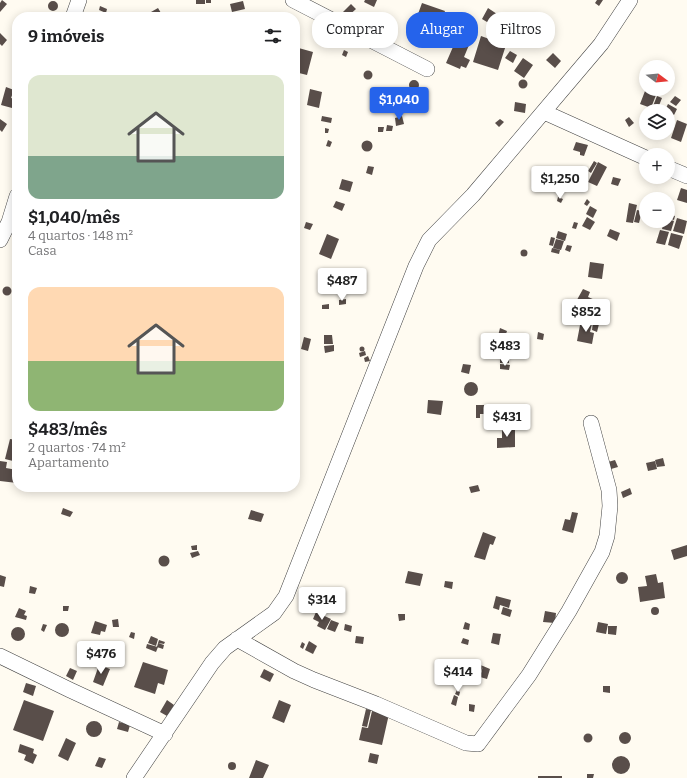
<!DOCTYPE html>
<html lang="pt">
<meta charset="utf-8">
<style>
body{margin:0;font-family:Bitter,serif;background:#f2f2f2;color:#202124;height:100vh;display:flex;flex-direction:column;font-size:15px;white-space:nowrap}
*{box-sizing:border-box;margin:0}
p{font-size:13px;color:#757577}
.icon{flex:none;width:22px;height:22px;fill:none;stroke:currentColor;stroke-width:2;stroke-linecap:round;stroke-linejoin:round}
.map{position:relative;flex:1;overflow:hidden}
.sheet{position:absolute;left:12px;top:12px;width:288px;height:480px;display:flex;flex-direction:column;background:#fff;border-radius:16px;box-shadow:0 2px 10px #0003}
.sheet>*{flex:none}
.hud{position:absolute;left:312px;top:12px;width:315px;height:36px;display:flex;gap:8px}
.needle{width:26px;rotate:106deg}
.buttons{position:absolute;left:639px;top:60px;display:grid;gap:8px}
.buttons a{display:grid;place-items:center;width:36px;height:36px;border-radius:50%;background:#fff;box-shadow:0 2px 10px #0003;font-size:20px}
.price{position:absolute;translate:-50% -34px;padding:0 9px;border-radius:4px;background:#fff;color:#222;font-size:13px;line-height:26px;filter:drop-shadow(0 1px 2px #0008)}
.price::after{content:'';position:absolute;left:50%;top:24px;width:12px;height:9px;margin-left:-6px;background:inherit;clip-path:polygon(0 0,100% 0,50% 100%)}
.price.on{background:#2563eb;color:#fff}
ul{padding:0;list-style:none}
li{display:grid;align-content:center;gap:8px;height:212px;padding:0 16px}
li span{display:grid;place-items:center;height:124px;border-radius:12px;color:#555}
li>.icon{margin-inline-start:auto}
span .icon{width:72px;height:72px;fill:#fffc;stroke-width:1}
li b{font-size:17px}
h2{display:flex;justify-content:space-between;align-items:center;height:48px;padding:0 16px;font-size:17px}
.chip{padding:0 14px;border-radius:16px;background:#fff;box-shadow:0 2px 10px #0003;font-size:14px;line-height:36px}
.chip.on{background:#2563eb;color:#fff}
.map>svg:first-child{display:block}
.building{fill:#594e4a}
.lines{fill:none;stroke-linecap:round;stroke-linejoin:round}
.street-casing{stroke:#424242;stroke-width:16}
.street{stroke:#fff;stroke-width:15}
</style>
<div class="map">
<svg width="687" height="778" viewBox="0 0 687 778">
<rect width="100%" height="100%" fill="#fffbf1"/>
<!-- building -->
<path class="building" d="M2,0L7,4L0,12V3Z
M196,0H205V4H196Z
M206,0H211V3H206Z
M365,0H377L374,7L364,2Z
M597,0H603L599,6L595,3Z
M243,1L245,9L232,12L230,4Z
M48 6a5 5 0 1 1 10 0a5 5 0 1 1-10 0Z
M422,3L445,11L441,22L418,14Z
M351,4L356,9L347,17L343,12Z
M100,6L107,9L106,13L99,10Z
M158,8L161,13L154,17L151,12Z
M488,8L503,18L497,28L482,19Z
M515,12L522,16L518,23L511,18Z
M361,18L368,22L365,27L358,23Z
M0,33L7,40L2,46L0,44Z
M481,36L506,45L498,70L473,62Z
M456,40L469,45L464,57L470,60L466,68L461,66L460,69L446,63Z
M295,47L313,52L307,75L295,72Z
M344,50L348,52L346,57L342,55Z
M510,51L517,55L513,63L505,58Z
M553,53L561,61L555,68L546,60Z
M523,58L533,65L524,78L514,71Z
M363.5 75a4.5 4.5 0 1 1 9 0a4.5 4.5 0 1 1-9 0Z
M518.5 84a4.5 4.5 0 1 1 9 0a4.5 4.5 0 1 1-9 0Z
M409 85a5 5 0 1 1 10 0a5 5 0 1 1-10 0Z
M6,87L14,90L11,98L15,99L12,108L1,105Z
M310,89L322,92L319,108L307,105Z
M645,91L656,95L651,108L640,104Z
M657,96L662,98L658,108L653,106Z
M675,96L681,100L676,106L670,102Z
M515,102L526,104L525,113L514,111Z
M668,104L677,109L674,115L665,110Z
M322,116L332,118L331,123L321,121Z
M402,116L404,124L396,126L395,118Z
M629,117L634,123L629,127L625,120Z
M0,119L7,124L2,132L0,130Z
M500,119L504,122L499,127L495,123Z
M677,120L687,124L681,142L671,138Z
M387,125L393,126L392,131H386Z
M295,126L300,127L299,135H295Z
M378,127H384L383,132H378Z
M325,128L329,129L328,133H325Z
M328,140L332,142L330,147L326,146Z
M361.5 146a5.5 5.5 0 1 1 11 0a5.5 5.5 0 1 1-11 0Z
M576,142L588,145L584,156L580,155V152L573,150Z
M594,161L597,163L591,173L588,171Z
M598,162L607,167L597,186L588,182Z
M368,166L374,167L372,175L366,173Z
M613,177L621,179L618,186L611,184Z
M342,179L353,182L350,192L339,189Z
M681,188L687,190V203L677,200Z
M558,197L563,199L561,203L557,201Z
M587,199L590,202L587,206L584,204Z
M336,201L345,204L342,211L333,207Z
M629,203L637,205L633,223L626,222Z
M590,206L597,210L593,218L586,214Z
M637,210L642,211L639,223L634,222Z
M668,214L675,216L674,220L668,218Z
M587,217L595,222L590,230L582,226Z
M677,218L687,221L684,234L673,231Z
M668,219L674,221L671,231L662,229L664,221H668Z
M658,221H663L661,226L657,224Z
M306,222L313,224L310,230L304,228Z
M574,222L578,223L576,229L572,228Z
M610,229L620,233L617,241L607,236Z
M660,230L669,232L665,245L656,243Z
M558,231L567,234L565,241L556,238Z
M671,233L683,236L679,249L668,245Z
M327,234L339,239L331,259L319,254Z
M551,237L555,238L553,246L549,245Z
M556,239L564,241L561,250L553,248Z
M567,245L572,246L570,252L565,250Z
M552,248L560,250L559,254L551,252Z
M520.5 253a3.5 3.5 0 1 1 7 0a3.5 3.5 0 1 1-7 0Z
M590,262L604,264L602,279L588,277Z
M2.5 291a4.5 4.5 0 1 1 9 0a4.5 4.5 0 1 1-9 0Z
M583,289L590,292L588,297L602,303L594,318L573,307Z
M346,299V304L339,305V300Z
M329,304V309H322V305Z
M581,320L592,323L590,332L594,333L592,344L577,341Z
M593,323L599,324L597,332L592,330Z
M500,328L507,331L505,337L498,336Z
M538,332L544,334L543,340L537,339Z
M324,335H332L333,344H324Z
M304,337L311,339L308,351L301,349Z
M334,345V351L325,353L324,346Z
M359.5 349a2.5 2.5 0 1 1 5 0a2.5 2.5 0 1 1-5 0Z
M500,350L509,351V363H500Z
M365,351L366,355L360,357L359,353Z
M368,356L370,361L365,362L364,358Z
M463,364L471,365L469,374L461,372Z
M500,364L510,365L509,370L500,369Z
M464 389a7 7 0 1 1 14 0a7 7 0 1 1-14 0Z
M428,400L443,401L441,415L427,413Z
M476,405H484V414H480V418H476Z
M502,427H515V447L497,448V438H502Z
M10,439L17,440V462L5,459Z
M663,458L665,466L657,467L655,460Z
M615,460L618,467L611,469L608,462Z
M0,461L7,462L6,468L17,470V483L0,481Z
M655,461L657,469L648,471L646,463Z
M478,485L480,491L471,493L469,487Z
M81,487H92V490H81Z
M630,488L632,494L623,498L621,492Z
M63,508L73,512L70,517L61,514Z
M251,510L264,514L261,522L248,519Z
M572,512L578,513L573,533L562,530L565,519L570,520Z
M483,532L496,537L493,545L490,544L485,560L474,557Z
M197,545V550H192L191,546Z
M687,545V556L674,560L671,550Z
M198,551L200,555L192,558L190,553Z
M158.5 561a5.5 5.5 0 1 1 11 0a5.5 5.5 0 1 1-11 0Z
M408,571L423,574L420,586L405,583Z
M616 578a6 6 0 1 1 12 0a6 6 0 1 1-12 0Z
M656,574L658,583L663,582L665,598L640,602L638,587L647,586L645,576Z
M0,575L6,577L4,587L0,586Z
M445,581L453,582L452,589L444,587Z
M30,586L37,588L35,594L29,593Z
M496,596L511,600L509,608L500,605L499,610L493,608Z
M63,606H69L68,611H63Z
M651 611a4 4 0 1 1 8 0a4 4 0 1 1-8 0Z
M503,607L512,610L510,617L501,614Z
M19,608L26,611L24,615L27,616L26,620L15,617Z
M545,611L556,613L555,623L543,622Z
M316,612L331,619L325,630L317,626L319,622L313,619Z
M398,614H405V620L399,621Z
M118,619L119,627H113L112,620Z
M331,620L339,623L335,632L327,629Z
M95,621L107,625L105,632L101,631L100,635L91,633Z
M465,622L470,624L469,630L463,629Z
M598,622L608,624L606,634L596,632Z
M55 630a7 7 0 1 1 14 0a7 7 0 1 1-14 0Z
M43,624L47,625L44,632L41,630Z
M345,624L352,626L351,632L344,630Z
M608,626H617L616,635L608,634Z
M11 634a7 7 0 1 1 14 0a7 7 0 1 1-14 0Z
M131,632L135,633L134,639L129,637Z
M493,633L501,634L499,645L491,643Z
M151,636L158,639L156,646L148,643Z
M356,636L364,637L363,644L355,643Z
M463,638L469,640L468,645L461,643Z
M159,640L165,642L164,644L158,643Z
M309,641L317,646L313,654L305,650Z
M302,642L305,644L303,649L300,647Z
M158,643L164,645L163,649L157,647Z
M147,644L158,647L156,652L146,648Z
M143,662L168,670L164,685L158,683L155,694L134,687Z
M474,663L483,666L479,677L471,675Z
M99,665L110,669L103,686L93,682Z
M483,666L490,669L487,679L480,677Z
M70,668L77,671L73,680L66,676Z
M264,669L274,674L270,682L260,677Z
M26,683L36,686L33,696L23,692Z
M603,686H610V693L603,692Z
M457,690L460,692L459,696L455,694Z
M454,695L458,697L456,706L451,704Z
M24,700L54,711L43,741L13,730Z
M167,700L174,705L167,716L160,712Z
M279,700L291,705L284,723L272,718Z
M469,704L475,705L474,712L469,711Z
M366,709L371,710L367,727L362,726Z
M372,711L389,714L382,745L359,740L362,727L368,728Z
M86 729a8 8 0 1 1 16 0a8 8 0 1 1-16 0Z
M119,722L130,725L128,732L117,729Z
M619 738a6 6 0 1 1 12 0a6 6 0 1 1-12 0Z
M583.5 738a4.5 4.5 0 1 1 9 0a4.5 4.5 0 1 1-9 0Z
M66,738L76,743L68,761L58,756Z
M20,744L34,749L33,753L37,755L33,764L24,760L26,755L18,752Z
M370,753L379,755L377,764L368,762Z
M612 765a9 9 0 1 1 18 0a9 9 0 1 1-18 0Z
M99,757L106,759L102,768L95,766Z
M256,760L269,765L263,778H249Z
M228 766a4 4 0 1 1 8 0a4 4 0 1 1-8 0Z
M587,774H594L593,778H587Z
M538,776H562V778H538Z"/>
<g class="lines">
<!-- street casing -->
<g class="street-casing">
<path id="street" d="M293,0L427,69
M73,17L79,0
M544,112L646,158
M668,168L687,176
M0,240L9,222L17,196
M237,639L294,671L314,680L376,704L466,743L478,744L529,675L569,611L602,552L607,536L610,506L609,490L591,423
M0,656L70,690L165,734
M134,778L212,663L225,648L274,613L286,596L416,266L429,240L473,195L601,44L630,0"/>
</g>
<!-- street -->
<use href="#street" class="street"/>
</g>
</svg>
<div class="buttons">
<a><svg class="needle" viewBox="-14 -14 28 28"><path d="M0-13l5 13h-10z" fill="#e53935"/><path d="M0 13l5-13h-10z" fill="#757577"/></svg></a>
<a><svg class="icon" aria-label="layers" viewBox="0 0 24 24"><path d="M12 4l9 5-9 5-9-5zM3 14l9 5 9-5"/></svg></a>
<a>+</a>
<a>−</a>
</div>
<b class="price on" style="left:399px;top:121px">$1,040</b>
<b class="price" style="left:560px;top:200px">$1,250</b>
<b class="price" style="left:342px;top:302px">$487</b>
<b class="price" style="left:586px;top:333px">$852</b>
<b class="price" style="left:505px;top:367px">$483</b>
<b class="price" style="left:507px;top:438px">$431</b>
<b class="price" style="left:322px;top:621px">$314</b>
<b class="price" style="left:101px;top:675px">$476</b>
<b class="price" style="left:458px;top:693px">$414</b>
<div class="hud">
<a class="chip">Comprar</a>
<a class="chip on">Alugar</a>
<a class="chip">Filtros</a>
</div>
<section class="sheet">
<h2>9 imóveis<svg class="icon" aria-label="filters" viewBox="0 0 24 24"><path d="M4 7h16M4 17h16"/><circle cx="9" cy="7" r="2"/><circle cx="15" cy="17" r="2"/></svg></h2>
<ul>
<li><span style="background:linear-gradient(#dfe7d0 65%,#7fa58c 0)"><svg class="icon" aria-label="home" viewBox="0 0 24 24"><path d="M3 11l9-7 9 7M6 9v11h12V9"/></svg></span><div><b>$1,040/mês</b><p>4 quartos · 148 m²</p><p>Casa</p></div></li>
<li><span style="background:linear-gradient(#ffd9b3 60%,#8fb573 0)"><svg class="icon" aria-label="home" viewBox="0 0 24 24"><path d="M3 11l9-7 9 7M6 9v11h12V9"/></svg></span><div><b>$483/mês</b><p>2 quartos · 74 m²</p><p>Apartamento</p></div></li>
</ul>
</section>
</div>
